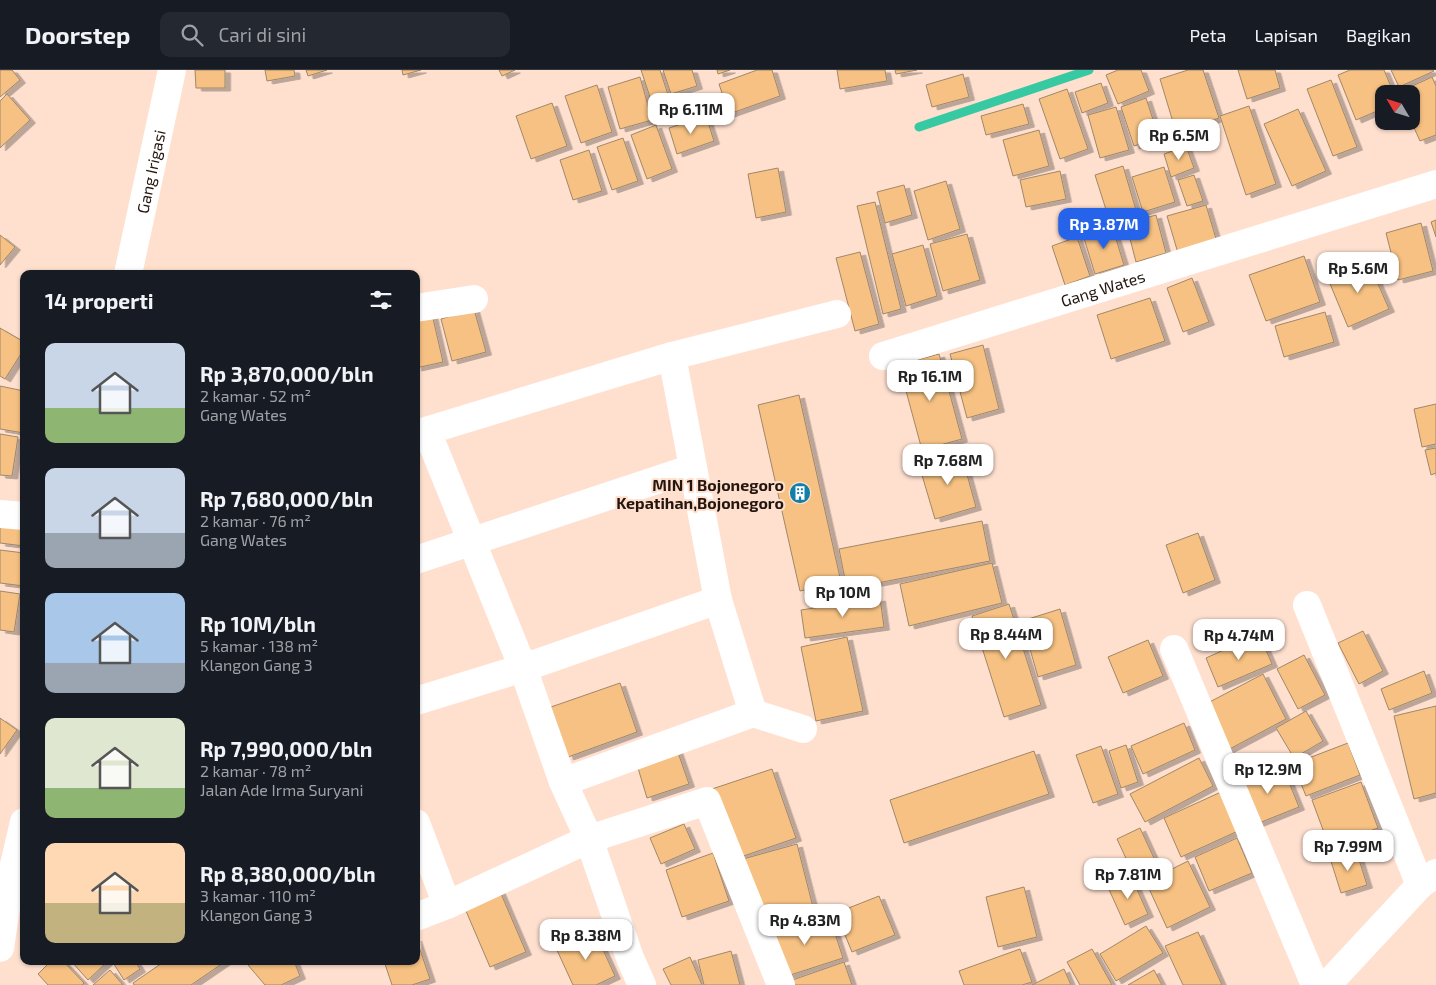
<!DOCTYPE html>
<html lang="id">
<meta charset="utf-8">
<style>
body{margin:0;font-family:"Exo 2",sans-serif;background:#242831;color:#f1f3f6;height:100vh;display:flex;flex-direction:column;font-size:19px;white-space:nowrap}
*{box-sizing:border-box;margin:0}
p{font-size:16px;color:#9ea1a6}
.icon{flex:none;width:28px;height:28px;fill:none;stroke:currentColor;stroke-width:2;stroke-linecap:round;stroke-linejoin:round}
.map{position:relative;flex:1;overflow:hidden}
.sheet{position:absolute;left:20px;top:200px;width:400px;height:695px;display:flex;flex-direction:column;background:#171b24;border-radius:10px;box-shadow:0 1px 4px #0004}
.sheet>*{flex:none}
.needle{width:32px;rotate:308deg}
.tools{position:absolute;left:1375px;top:15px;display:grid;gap:10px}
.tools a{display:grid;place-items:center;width:45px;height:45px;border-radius:10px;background:#171b24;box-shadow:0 1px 4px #0004;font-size:25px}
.price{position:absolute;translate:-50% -42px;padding:0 11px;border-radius:10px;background:#fff;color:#222;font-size:16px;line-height:32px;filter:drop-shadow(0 1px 2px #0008)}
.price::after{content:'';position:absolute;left:50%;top:30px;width:15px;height:11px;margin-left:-8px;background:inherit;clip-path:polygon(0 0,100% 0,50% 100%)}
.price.current{background:#2563eb;color:#fff}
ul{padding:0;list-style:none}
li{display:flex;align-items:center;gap:15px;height:125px;padding:0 25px}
li span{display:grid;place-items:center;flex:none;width:140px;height:100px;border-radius:10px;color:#555}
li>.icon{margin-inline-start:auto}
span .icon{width:60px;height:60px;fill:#fffc;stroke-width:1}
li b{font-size:21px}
h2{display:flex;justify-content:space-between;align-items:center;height:60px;padding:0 25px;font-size:21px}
header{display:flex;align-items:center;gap:30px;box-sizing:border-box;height:70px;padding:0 25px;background:#171b24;border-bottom:1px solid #363941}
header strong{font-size:24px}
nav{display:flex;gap:28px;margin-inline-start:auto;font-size:18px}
.search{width:350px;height:45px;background:#242831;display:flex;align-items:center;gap:12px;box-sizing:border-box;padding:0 18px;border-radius:10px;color:#9ea1a6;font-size:19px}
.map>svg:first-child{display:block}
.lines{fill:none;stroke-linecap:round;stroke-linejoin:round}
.stream{stroke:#36c9a2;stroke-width:9}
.building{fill:#f6c182;stroke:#a08769;filter:url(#shadow)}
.minor{stroke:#fff;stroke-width:28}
.tertiary{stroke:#fff;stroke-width:28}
.labels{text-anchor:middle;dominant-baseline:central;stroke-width:4;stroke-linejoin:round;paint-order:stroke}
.street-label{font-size:16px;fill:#24160f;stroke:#ffe0cf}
.poi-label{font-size:16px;font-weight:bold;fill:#24160f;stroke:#ffe0cf;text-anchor:end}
</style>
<header>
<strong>Doorstep</strong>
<div class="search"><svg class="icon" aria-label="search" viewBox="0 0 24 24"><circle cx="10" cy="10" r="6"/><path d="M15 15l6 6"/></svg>Cari di sini</div>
<nav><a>Peta</a><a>Lapisan</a><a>Bagikan</a></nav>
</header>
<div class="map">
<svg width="1436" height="915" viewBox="0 0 1436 915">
<defs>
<filter id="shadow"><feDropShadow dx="5.5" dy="3" stdDeviation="0" flood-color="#0004"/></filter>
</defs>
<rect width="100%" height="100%" fill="#ffe0cf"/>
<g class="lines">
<!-- stream -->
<path class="stream" d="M919,57L1089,0"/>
</g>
<!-- building -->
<path class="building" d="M0,0H12L20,10L0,27Z
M195,0H225V18H196Z
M265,0H294L295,6L267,11Z
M306,0H327L308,6Z
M402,0H421L403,5Z
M499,0H515L502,6Z
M641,0H660L673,40L656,45Z
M663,0H692L697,16L671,24Z
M717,0H730L718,4Z
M757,0H772L780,26L729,44L719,14Z
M837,0H885L887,11L840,19Z
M895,0H917L896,4Z
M1118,0H1141L1149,21L1118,34L1106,5Z
M1188,0H1203L1219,48L1176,62L1160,9Z
M1238,0H1275L1280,18L1247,29Z
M1350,0H1384L1394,24H1384V38L1356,50L1338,5Z
M1391,0H1433L1434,1L1399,17Z
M963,4L969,27L932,37L926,15Z
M640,7L652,50L620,59L608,17Z
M1432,7L1436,16V65L1420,71L1411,51V24L1399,22Z
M1331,10L1357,77L1333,86L1307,19Z
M1101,13L1108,33L1082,43L1075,22Z
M597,15L612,62L581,73L565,26Z
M1067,19L1088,79L1060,89L1039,29Z
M7,24L30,50L0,78V31Z
M1146,28L1159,68L1134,76L1121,37Z
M552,33L567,76L531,89L516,46Z
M1023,34L1029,54L986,65L981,46Z
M1249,36L1276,114L1246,125L1220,46Z
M1116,37L1129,80L1100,88L1088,45Z
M1298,39L1326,101L1292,116L1264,54Z
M706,46L714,71L677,84L669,58Z
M656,55L672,99L647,109L631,65Z
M1039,60L1049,96L1013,106L1003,70Z
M623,68L638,111L612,120L597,77Z
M1186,76L1194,98L1171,107L1164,84Z
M589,80L602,121L573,130L560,90Z
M1123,96L1136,140L1109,149L1095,105Z
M1164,97L1175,132L1143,142L1132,107Z
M778,98L786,142L756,148L748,104Z
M1060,101L1066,129L1026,137L1020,110Z
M1194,105L1203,131L1187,136L1178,110Z
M946,111L960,159L928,170L914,121Z
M904,115L912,145L885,153L877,122Z
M875,132L901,239L883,244L857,136Z
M1206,135L1217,172L1178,183L1167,146Z
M1156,145L1166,183L1136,192L1126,153Z
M1436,150V167L1431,152Z
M1421,153L1433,201L1398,210L1386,163Z
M1112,156L1124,195L1095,204L1083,165Z
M967,164L980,210L943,221L930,174Z
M0,165L15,177L0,195Z
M1077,167L1090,206L1065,215L1052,176Z
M923,175L937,226L906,236L892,184Z
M860,182L879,254L855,261L836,188Z
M1304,186L1320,232L1266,251L1249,205Z
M1368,191L1389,239L1348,257L1328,209Z
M1192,208L1209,252L1183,262L1167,218Z
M1150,228L1165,271L1111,289L1097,245Z
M474,239L486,282L452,291L441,249Z
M1325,242L1334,272L1284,287L1275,256Z
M432,244L443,292L416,298V247Z
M0,258L24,272V279L5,309L0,306Z
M983,275L999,339L967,348L950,284Z
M939,284L962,369L922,380L899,295Z
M0,316L24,321V363L0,359Z
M799,325L841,512L800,521L758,335Z
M1436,334V374L1422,377L1414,339Z
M0,364L18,367L12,406L0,405Z
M23,374H24V423L21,422Z
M1436,378V403L1431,405L1425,380Z
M961,383L976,437L935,449L919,395Z
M0,434L24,437V476L0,473Z
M982,451L990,491L847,519L839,479Z
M1198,463L1215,510L1183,523L1166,475Z
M0,480L24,483V516L0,513Z
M992,493L1002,533L909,556L900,514Z
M0,521L20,524L14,562L0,560Z
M880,528L884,557L805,568L801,540Z
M1009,534L1041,635L1004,647L972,546Z
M1060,539L1076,595L1038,607L1022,551Z
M1363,561L1383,601L1359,614L1338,573Z
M1259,564L1272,594L1218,617L1206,588Z
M847,567L863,641L816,651L801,577Z
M1148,570L1163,606L1123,623L1108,587Z
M1304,585L1325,625L1298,639L1277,599Z
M1424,601L1432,623L1389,640L1381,619Z
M1263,604L1286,649L1224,682L1200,637Z
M620,613L637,662L568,687L551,637Z
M1436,636V723L1414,729L1394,646Z
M1306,641L1323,671L1294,688L1276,658Z
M0,648L17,660L0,684Z
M1184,653L1195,680L1143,704L1131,676Z
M1348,673L1360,705L1306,726L1293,694Z
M675,674L689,714L647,728L635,688Z
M1126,675L1138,712L1121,718L1109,681Z
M1101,676L1118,724L1093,733L1076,685Z
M1034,681L1049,724L904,773L890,730Z
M1199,688L1213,716L1145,752L1130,724Z
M1282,695L1299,737L1254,755L1237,713Z
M772,699L796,768L732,790L709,720Z
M1361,712L1378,758L1329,776L1312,730Z
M1221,722L1238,761L1181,787L1164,748Z
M684,754L695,779L661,794L650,768Z
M1140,758L1159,799L1136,810L1117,769Z
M1237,768L1252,803L1209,821L1195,787Z
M797,774L813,837L759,851L743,789Z
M1356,780L1367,815L1341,823L1330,788Z
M713,783L729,831L682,847L666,800Z
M1188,791L1210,837L1167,858L1146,812Z
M1130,804L1148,844L1125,855L1107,815Z
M1024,817L1037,867L998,877L986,827Z
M499,819L526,882L490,897L463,834Z
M879,826L895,865L852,882L836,843Z
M829,845L843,888L781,908L767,865Z
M1146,856L1163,883L1116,911L1100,884Z
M594,860L615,906L596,915H573L556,878Z
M1198,862L1222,915H1183L1165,876Z
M416,868L430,909L412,915H392L384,891H416Z
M1020,879L1032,912L1022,915H964L959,901Z
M1092,879L1112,915H1080L1067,892Z
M731,881L740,915H704L698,890Z
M690,887L702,915H671L663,899Z
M51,891H63L84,913L82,915H48L38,904Z
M71,891H108L88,910Z
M112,891H135L140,899L124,910Z
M165,891H226L191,915H134L133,913Z
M256,891H294L300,906L281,915H265L248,895Z
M844,892L852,915H785L784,913Z
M1064,899L1071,915H1032Z
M110,900L123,915H93Z
M1154,900L1162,915H1128Z"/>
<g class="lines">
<!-- minor -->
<g class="minor">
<path id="s1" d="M128,204L172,0"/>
<path d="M416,238L474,229"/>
<path d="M672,286L837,244"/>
<path id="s2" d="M883,286L1436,114"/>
<path d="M427,361L523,598L563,712L589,769L630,888L642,915"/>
<path d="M416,364L672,286L718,530L753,643L563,712"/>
<path d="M0,444L24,446"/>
<path d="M416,490L693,398"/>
<path d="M1307,535L1420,815"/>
<path d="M1174,579L1315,915"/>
<path d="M416,631L523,598L718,530"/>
<path d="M753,643L803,659"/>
<path d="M416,753L447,835"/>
<path d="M416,847L447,835L589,769L707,731L781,915"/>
<path d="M0,878L10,812L24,752"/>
</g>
<!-- tertiary -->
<path class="tertiary" d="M1327,915L1420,815L1436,803"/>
</g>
<!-- icons -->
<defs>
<g id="building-disc" transform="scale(1.125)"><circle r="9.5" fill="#127fa8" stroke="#ffe0cf"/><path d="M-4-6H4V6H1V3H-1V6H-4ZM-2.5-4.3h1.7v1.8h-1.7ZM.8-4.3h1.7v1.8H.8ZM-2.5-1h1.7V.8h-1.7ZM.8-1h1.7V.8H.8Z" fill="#fff"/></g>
</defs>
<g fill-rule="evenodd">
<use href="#building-disc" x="800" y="423"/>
</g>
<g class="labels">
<!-- street labels -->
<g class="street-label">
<text stroke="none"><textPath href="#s1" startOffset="105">Gang Irigasi</textPath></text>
<text stroke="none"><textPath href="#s2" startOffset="230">Gang Wates</textPath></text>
</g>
<!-- poi labels -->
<g class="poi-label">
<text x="784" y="414">MIN 1 Bojonegoro<tspan x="784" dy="18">Kepatihan,Bojonegoro</tspan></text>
</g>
</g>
</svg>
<div class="tools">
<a><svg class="needle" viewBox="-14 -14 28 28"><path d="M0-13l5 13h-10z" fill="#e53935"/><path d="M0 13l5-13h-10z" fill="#9ea1a6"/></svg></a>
</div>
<b class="price" style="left:691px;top:65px">Rp 6.11M</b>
<b class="price" style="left:1179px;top:91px">Rp 6.5M</b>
<b class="price current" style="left:1104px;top:180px">Rp 3.87M</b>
<b class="price" style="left:1358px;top:224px">Rp 5.6M</b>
<b class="price" style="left:930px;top:332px">Rp 16.1M</b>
<b class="price" style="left:948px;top:416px">Rp 7.68M</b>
<b class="price" style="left:843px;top:548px">Rp 10M</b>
<b class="price" style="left:1006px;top:590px">Rp 8.44M</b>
<b class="price" style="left:1239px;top:591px">Rp 4.74M</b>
<b class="price" style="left:1268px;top:725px">Rp 12.9M</b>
<b class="price" style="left:1348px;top:802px">Rp 7.99M</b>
<b class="price" style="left:1128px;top:830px">Rp 7.81M</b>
<b class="price" style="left:805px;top:876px">Rp 4.83M</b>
<b class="price" style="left:586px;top:891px">Rp 8.38M</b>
<section class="sheet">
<h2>14 properti<svg class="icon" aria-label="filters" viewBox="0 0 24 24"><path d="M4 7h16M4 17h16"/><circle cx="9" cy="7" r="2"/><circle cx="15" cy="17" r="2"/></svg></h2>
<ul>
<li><span style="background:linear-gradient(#c9d6e8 65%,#8fb573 0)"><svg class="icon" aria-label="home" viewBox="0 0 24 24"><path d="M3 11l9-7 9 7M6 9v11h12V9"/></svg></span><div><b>Rp 3,870,000/bln</b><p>2 kamar · 52 m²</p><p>Gang Wates</p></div></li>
<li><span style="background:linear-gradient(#c9d6e8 65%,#9aa5b1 0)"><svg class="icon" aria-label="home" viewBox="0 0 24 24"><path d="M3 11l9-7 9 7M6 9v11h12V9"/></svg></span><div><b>Rp 7,680,000/bln</b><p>2 kamar · 76 m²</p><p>Gang Wates</p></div></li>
<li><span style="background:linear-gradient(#a9c7e8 70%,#9aa5b1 0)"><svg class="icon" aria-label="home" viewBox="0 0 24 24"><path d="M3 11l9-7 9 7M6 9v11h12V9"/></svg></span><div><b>Rp 10M/bln</b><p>5 kamar · 138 m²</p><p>Klangon Gang 3</p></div></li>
<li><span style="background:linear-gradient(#dfe7d0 70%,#8fb573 0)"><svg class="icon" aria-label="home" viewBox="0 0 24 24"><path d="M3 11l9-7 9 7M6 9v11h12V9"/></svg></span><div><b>Rp 7,990,000/bln</b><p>2 kamar · 78 m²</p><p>Jalan Ade Irma Suryani</p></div></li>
<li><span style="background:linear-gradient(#ffd9b3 60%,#c2b280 0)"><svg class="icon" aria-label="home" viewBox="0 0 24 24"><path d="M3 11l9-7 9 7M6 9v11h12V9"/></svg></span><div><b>Rp 8,380,000/bln</b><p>3 kamar · 110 m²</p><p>Klangon Gang 3</p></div></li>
</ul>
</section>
</div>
